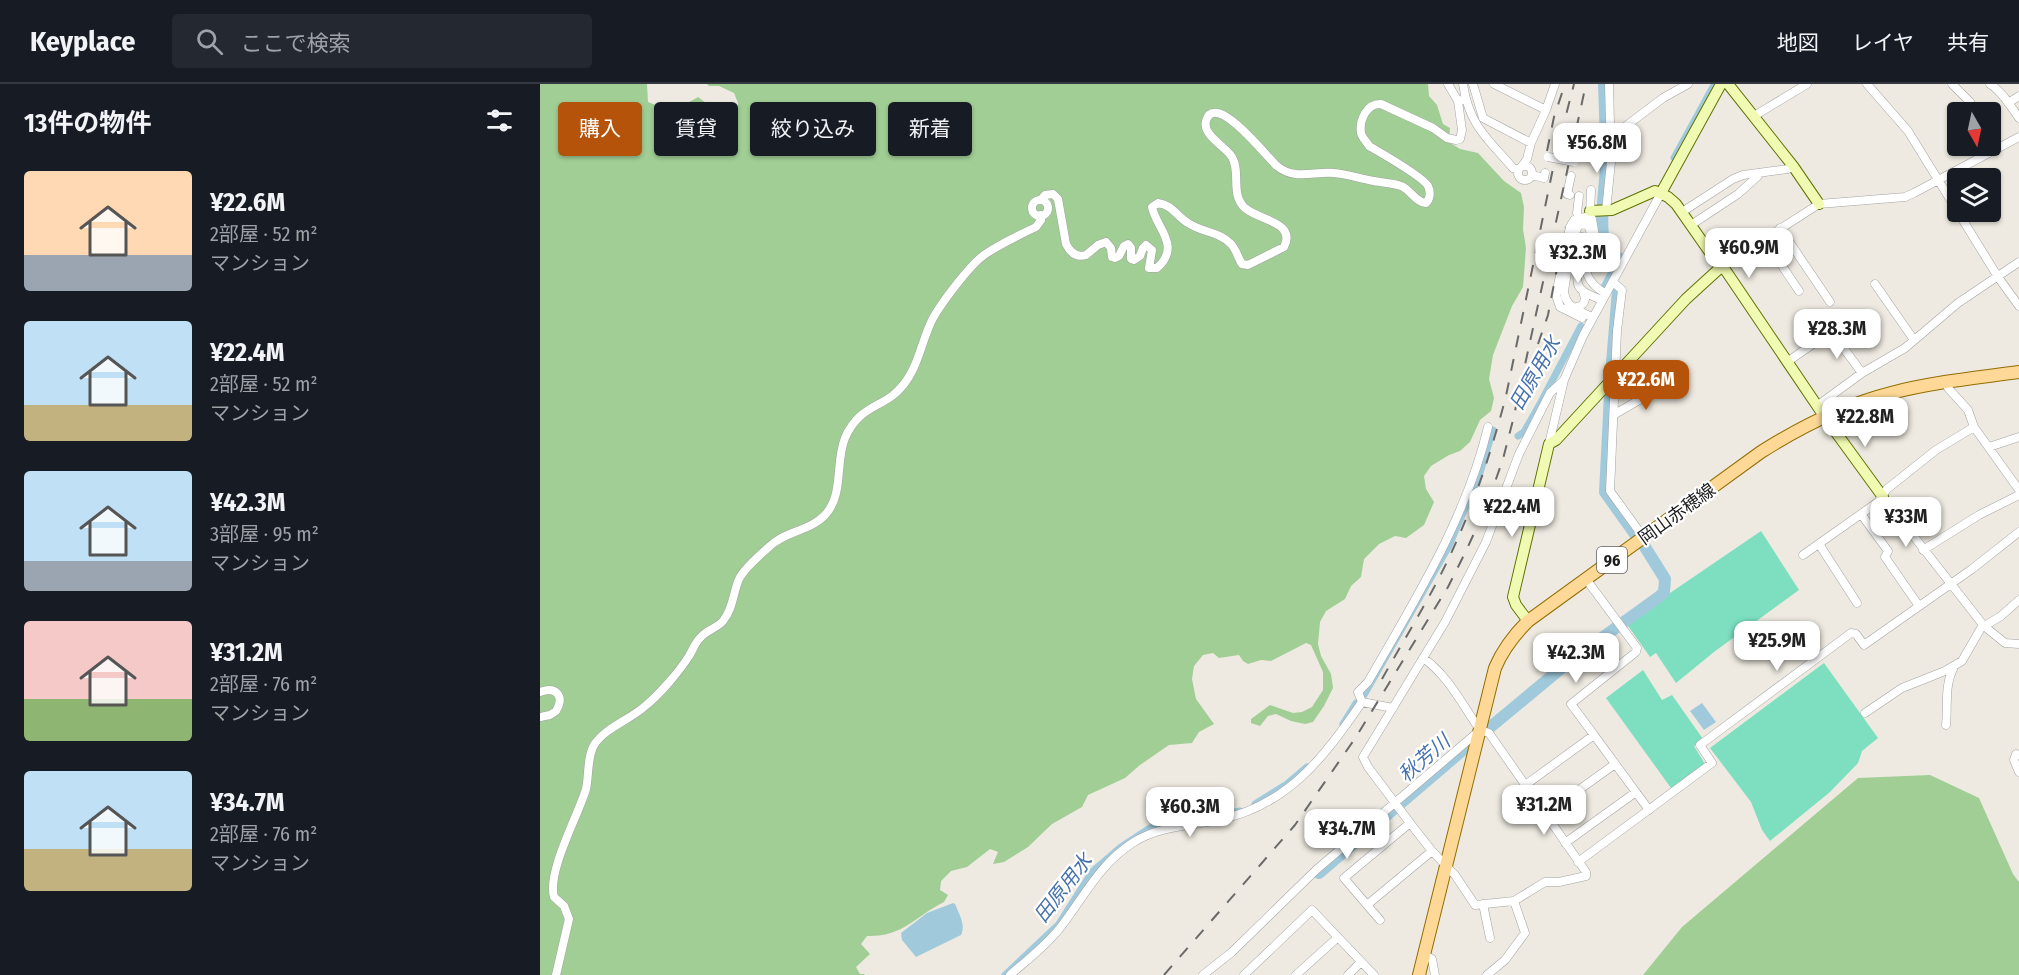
<!DOCTYPE html>
<html lang="ja">
<meta charset="utf-8">
<style>
body{margin:0;font-family:"Fira Sans Condensed","Noto Sans JP",sans-serif;background:#242831;color:#f1f3f6;height:100vh;display:flex;flex-direction:column;font-size:22px;white-space:nowrap}
*{box-sizing:border-box;margin:0}
p{font-size:20px;color:#9ea1a6}
.icon{flex:none;width:33px;height:33px;fill:none;stroke:currentColor;stroke-width:2;stroke-linecap:round;stroke-linejoin:round}
.map{position:relative;flex:1;overflow:hidden}
.side{display:flex;flex-direction:column;background:#171b24;width:540px}
.side>*{flex:none}
.banner{position:absolute;left:18px;top:18px;width:570px;height:54px;display:flex;gap:12px}
.needle{width:39px;rotate:171deg}
.fabs{position:absolute;left:1407px;top:18px;display:grid;gap:12px}
.fabs a{display:grid;place-items:center;width:54px;height:54px;border-radius:6px;background:#171b24;box-shadow:0 2px 4px #0004;font-size:30px}
.price{position:absolute;translate:-50% -51px;padding:0 14px;border-radius:12px;background:#fff;color:#222;font-size:20px;line-height:39px;filter:drop-shadow(0 2px 3px #0008)}
.price::after{content:'';position:absolute;left:50%;top:36px;width:18px;height:14px;margin-left:-9px;background:inherit;clip-path:polygon(0 0,100% 0,50% 100%)}
.price.selected{background:#b45309;color:#fff}
ul{padding:0;list-style:none}
li{display:flex;align-items:center;gap:18px;height:150px;padding:0 24px}
li span{display:grid;place-items:center;flex:none;width:168px;height:120px;border-radius:6px;color:#555}
li>.icon{margin-inline-start:auto}
span .icon{width:72px;height:72px;fill:#fffc;stroke-width:1}
li b{font-size:26px}
h2{display:flex;justify-content:space-between;align-items:center;height:72px;padding:0 24px;font-size:26px}
.pill{padding:0 21px;border-radius:6px;background:#171b24;box-shadow:0 2px 4px #0004;font-size:21px;line-height:54px}
.pill.selected{background:#b45309;color:#fff}
header{display:flex;align-items:center;gap:36px;box-sizing:border-box;height:84px;padding:0 30px;background:#171b24;border-bottom:2px solid #363941}
header strong{font-size:28px}
nav{display:flex;gap:33px;margin-inline-start:auto;font-size:21px}
.search{width:420px;height:54px;background:#242831;display:flex;align-items:center;gap:15px;box-sizing:border-box;padding:0 21px;border-radius:6px;color:#9ea1a6;font-size:22px}
main{display:flex;flex:1;min-height:0}
.map>svg:first-child{display:block}
.forest{fill:#a1ce95}
.pitch{fill:#7ddfc0}
.water{fill:#a0cadc}
.lines{fill:none;stroke-linecap:round;stroke-linejoin:round}
.canal{stroke:#a0cadc;stroke-width:7}
.river{stroke:#a0cadc;stroke-width:12}
.street-casing{stroke:#a3a3a3;stroke-width:9}
.secondary-casing{stroke:#5e7303;stroke-width:12}
.primary-casing{stroke:#936d00;stroke-width:14}
.street{stroke:#fff;stroke-width:8}
.secondary{stroke:#f1fab2;stroke-width:10}
.primary{stroke:#fdd896;stroke-width:12}
.rail{stroke:#6a6a6a;stroke-width:2;stroke-dasharray:12 12;stroke-linecap:butt}
.street-bridge-casing{stroke:#a3a3a3;stroke-width:9;stroke-linecap:butt}
.street-bridge{stroke:#fff;stroke-width:8}
.labels{text-anchor:middle;dominant-baseline:central;stroke-width:4.5;stroke-linejoin:round;paint-order:stroke}
.shield{fill:#fff;stroke:#606060;stroke-width:1.5}
.shield-label{font-size:16px;font-weight:bold;fill:#1c1c1c}
.street-label{font-size:18px;fill:#1c1c1c;stroke:#fff}
.water-label{font-size:20px;font-style:italic;fill:#4772ac;stroke:#fff}
</style>
<header>
<strong>Keyplace</strong>
<div class="search"><svg class="icon" aria-label="search" viewBox="0 0 24 24"><circle cx="10" cy="10" r="6"/><path d="M15 15l6 6"/></svg>ここで検索</div>
<nav><a>地図</a><a>レイヤ</a><a>共有</a></nav>
</header>
<main>
<section class="side">
<h2>13件の物件<svg class="icon" aria-label="filters" viewBox="0 0 24 24"><path d="M4 7h16M4 17h16"/><circle cx="9" cy="7" r="2"/><circle cx="15" cy="17" r="2"/></svg></h2>
<ul>
<li><span style="background:linear-gradient(#ffd9b3 70%,#9aa5b1 0)"><svg class="icon" aria-label="home" viewBox="0 0 24 24"><path d="M3 11l9-7 9 7M6 9v11h12V9"/></svg></span><div><b>¥22.6M</b><p>2部屋 · 52 m²</p><p>マンション</p></div></li>
<li><span style="background:linear-gradient(#bfe0f5 70%,#c2b280 0)"><svg class="icon" aria-label="home" viewBox="0 0 24 24"><path d="M3 11l9-7 9 7M6 9v11h12V9"/></svg></span><div><b>¥22.4M</b><p>2部屋 · 52 m²</p><p>マンション</p></div></li>
<li><span style="background:linear-gradient(#bfe0f5 75%,#9aa5b1 0)"><svg class="icon" aria-label="home" viewBox="0 0 24 24"><path d="M3 11l9-7 9 7M6 9v11h12V9"/></svg></span><div><b>¥42.3M</b><p>3部屋 · 95 m²</p><p>マンション</p></div></li>
<li><span style="background:linear-gradient(#f6c9c9 65%,#8fb573 0)"><svg class="icon" aria-label="home" viewBox="0 0 24 24"><path d="M3 11l9-7 9 7M6 9v11h12V9"/></svg></span><div><b>¥31.2M</b><p>2部屋 · 76 m²</p><p>マンション</p></div></li>
<li><span style="background:linear-gradient(#bfe0f5 65%,#c2b280 0)"><svg class="icon" aria-label="home" viewBox="0 0 24 24"><path d="M3 11l9-7 9 7M6 9v11h12V9"/></svg></span><div><b>¥34.7M</b><p>2部屋 · 76 m²</p><p>マンション</p></div></li>
</ul>
</section>
<div class="map">
<svg width="1479" height="891" viewBox="0 0 1479 891">
<rect width="100%" height="100%" fill="#eeeae1"/>
<!-- forest -->
<path class="forest" d="M0,0H107L108,18C130,27 138,25 158,13L166,19L169,33L168,66L177,69L184,53L197,41L198,19L194,9L179,2H169L167,0H888L889,12L897,21L903,40L910,44L909,58L920,65L938,69L964,97L981,109L984,123L983,145L986,164L983,203L972,222L953,271L949,295L954,314L951,327L940,336L930,358L920,367L909,371L891,382L884,392L886,405L894,418L884,441L866,454L855,452L839,460L824,475L821,493L811,502L805,515L786,527L780,538L778,560L781,572L791,590L793,604L784,622L773,638L765,640L751,637L736,630L728,632L720,642L711,639V635L730,621L753,629L762,628L772,623L783,606V588L771,561L766,559L731,577L721,576L708,580L703,577L699,571L679,574L673,569L663,571L654,582L652,595L656,615L674,640L659,648L652,659L629,661L600,681L585,694L548,711L542,723L512,740L488,763L464,778L453,780L458,768L450,765L427,783L411,787L401,797L400,806L408,811L404,818C374,833 363,853 327,852L321,860L330,870L316,883L320,890H325L324,891H0Z
M1390,691L1439,714L1473,790L1479,798V891H1103L1142,843L1318,694Z"/>
<!-- pitch -->
<path class="pitch" d="M1221,447L1259,506L1174,568L1136,599L1116,569L1110,573L1086,539Z
M1284,579L1338,654L1322,667L1318,679L1290,708L1230,757L1222,746L1211,718L1170,664Z
M1103,586L1122,616L1132,611L1163,655L1154,662L1165,680L1131,704L1066,614Z"/>
<!-- water -->
<path class="water" d="M1162,619L1176,638L1164,646L1150,627Z
M413,819L415,820C419,830 426,841 421,851L376,873L362,856L361,849L387,829Z"/>
<g class="lines">
<!-- canal -->
<path class="canal" d="M1134,74L1174,1
M1063,205L1080,172
M978,352L984,348L1001,318L1041,242
M824,611L909,462L940,389L953,346
M803,640L816,619
M715,720L747,700L767,683
M465,891L519,840L552,788L581,763L610,744L700,727"/>
<!-- river -->
<path class="river" d="M1064,0C1065,26 1066,53 1066,79C1065,114 1056,146 1070,179
M1078,206L1071,291L1065,408L1095,450
M948,645L1030,577L1120,512L1124,508L1125,495L1105,463
M779,789L931,659"/>
<!-- street casing -->
<g class="street-casing">
<path id="street" d="M908,0L918,17
M923,0C929,41 947,54 973,84L978,86
M933,0L943,34L991,59
M954,0L1006,26
M1327,0L1368,47L1458,193L1479,222
M1412,0L1430,18L1436,28
M1450,0C1462,7 1471,23 1479,34
M1468,19L1479,12
M1214,32L1267,0
M1070,54L1123,14L1148,0
M1450,56L1455,66
M978 89a7 7 0 1 1 14 0a7 7 0 1 1-14 0Z
M982,82L987,75L991,59L1006,26L1015,0
M992,91L1004,94L1005,89
M1030,111L1027,110L1031,92
M501,116L505,111L513,110L518,115L526,160C530,168 536,174 546,171L558,161L566,158L571,164L572,173L575,174L579,172L584,162L588,160L591,164V175L594,176L600,172L603,164L606,161L612,166L609,184H617C642,162 616,144 612,123L618,119C633,121 636,132 648,139C661,148 680,148 691,160C696,165 698,174 702,180L708,181L744,163C757,138 718,136 705,124C690,111 701,88 692,73C685,62 662,51 666,37C675,5 729,76 737,82C755,97 774,87 794,89C807,90 821,95 834,97C843,99 853,99 861,102C871,106 875,118 886,119C890,115 891,108 888,102C882,92 841,69 829,62C827,58 822,54 821,49C819,36 827,19 841,20L893,44L907,54L916,56L920,55L922,46L918,17L925,15
M492 124a8 8 0 1 1 16 0a8 8 0 1 1-16 0Z
M1066,127L1071,78L1069,0
M1142,128L1193,95L1203,91L1248,85L1253,82
M1050,130L1051,106
M1039,134L1037,129L1039,112
M1052,135L1057,164L1054,171L1045,180C1046,193 1052,201 1063,208
M1151,141L1198,110L1218,92L1219,89
M1240,144L1290,218
M1031 163a10 10 0 1 1 20 0a10 10 0 1 1-20 0Z
M1224,155L1259,207
M1033,157L1037,144L1041,140L1048,141L1051,149
M1031,164L1024,207C1025,223 1039,227 1052,233
M1044,174C1038,182 1033,200 1043,207C1048,211 1056,213 1061,216
M1181,183L1279,120L1365,113L1374,109L1479,53
M1073,198L1082,206L1077,247L1070,407L1104,454
M1335,200L1374,256
M1033,223C1039,224 1044,221 1045,215L1043,207
M1042,234L1020,223L1016,211L1030,143L1034,136L1046,133
M1291,247L1322,289
M1247,278L1312,233
M1407,298L1408,304L1428,326L1434,343L1479,406
M1277,322L1322,289L1365,264L1418,219L1479,178
M1075,330L1125,301
M1009,360L1024,296L1043,252L1121,109
M1449,363L1479,353
M1343,413L1444,542L1465,559L1479,560
M1321,430L1348,467L1345,473L1379,522
M1279,460L1317,519
M1383,466L1439,431L1479,411
M1263,471L1338,418L1347,405L1396,366L1434,343
M1046,495L1097,564L1096,568L1031,620L1054,651
M883,574C908,591 923,622 940,646L949,649L1046,788V792L1019,798H1005L974,817L985,849L965,876L947,891
M0,608C16,602 25,612 16,627L10,631L0,633
M822,618L818,608L828,598C875,516 926,435 948,343
M822,618L853,624
M1325,629L1362,604L1405,587L1422,577L1441,544L1461,532L1479,516
M1406,641C1408,622 1404,601 1414,583
M1479,671L1476,670L1474,676L1479,688
M984,702L1054,651L1109,726
M1004,731L1075,680
M870,739L804,794L827,821L892,767
M1025,759L1096,708
M1038,778L1172,679L1160,661L1311,549L1316,550L1324,561L1432,485L1479,448
M974,817L935,821L915,791L892,767L870,739L828,683L823,673L905,538L946,458L979,370L1010,309L1024,296
M943,820L950,854
M827,821L840,836
M885,871L892,875L895,891
M16,891L29,835L24,822L14,813C7,787 38,732 46,705C49,692 47,673 54,661C65,644 89,636 104,623C119,611 139,588 149,572C153,566 155,558 161,553C167,546 177,544 183,537C193,525 193,509 199,495C205,483 220,471 230,462C245,447 270,447 285,431C304,411 295,378 305,354C320,319 345,325 364,300C379,281 382,255 393,234C402,218 430,181 444,171C458,161 481,150 496,143L501,136V131
M470,891C487,876 506,862 520,844C545,812 559,780 594,758C619,742 650,742 678,736C747,722 784,674 822,618
M663,891L692,868L776,786L939,647
M704,891L772,826L834,891
M756,891L797,854
M808,891L821,878"/>
</g>
<!-- secondary casing -->
<g class="secondary-casing">
<path id="secondary" d="M1188,0L1253,82L1279,120
M1121,109L1181,0
M1050,127L1072,126L1115,107L1128,113L1136,120L1178,180L1186,187L1284,332L1343,413
M988,537L976,521L973,513L1009,360L1016,356L1146,215L1181,183"/>
</g>
<!-- primary casing -->
<g class="primary-casing">
<path id="primary" d="M879,891L955,584C963,565 974,551 988,537L1221,368C1262,342 1304,321 1351,309C1393,298 1436,294 1479,288"/>
</g>
<!-- street -->
<use href="#street" class="street"/>
<!-- secondary -->
<use href="#secondary" class="secondary"/>
<!-- primary -->
<use href="#primary" class="primary"/>
<!-- rail -->
<path class="rail" d="M1007,67L1014,33L1025,0
M998,260L1008,231L1025,143
M842,595C861,561 882,527 900,492C929,435 950,374 966,312L1016,70L1034,0
M624,891L755,741L816,653L908,503L926,467L947,421L963,375L973,336L1046,0"/>
<!-- street-bridge casing -->
<g class="street-bridge-casing">
<path id="street-bridge" d="M1008,73L1034,78"/>
</g>
<!-- street-bridge -->
<use href="#street-bridge" class="street-bridge"/>
</g>
<g class="labels">
<!-- shield labels -->
<rect class="shield" x="1057" y="463" width="30" height="26" rx="4.5"/>
<g class="shield-label">
<text x="1072" y="476">96</text>
</g>
<!-- street labels -->
<g class="street-label">
<text transform="translate(1137 430) rotate(-36)">岡山赤穂線</text>
</g>
<!-- water labels -->
<g class="water-label">
<text transform="translate(995 289) rotate(-60)">田原用水</text>
<text transform="translate(884 674) rotate(-41)">秋芳川</text>
<text transform="translate(523 804) rotate(-52)">田原用水</text>
</g>
</g>
</svg>
<div class="fabs">
<a><svg class="needle" viewBox="-14 -14 28 28"><path d="M0-13l5 13h-10z" fill="#e53935"/><path d="M0 13l5-13h-10z" fill="#9ea1a6"/></svg></a>
<a><svg class="icon" aria-label="layers" viewBox="0 0 24 24"><path d="M12 4l9 5-9 5-9-5zM3 14l9 5 9-5"/></svg></a>
</div>
<b class="price" style="left:1057px;top:90px">¥56.8M</b>
<b class="price" style="left:1209px;top:195px">¥60.9M</b>
<b class="price" style="left:1038px;top:200px">¥32.3M</b>
<b class="price" style="left:1297px;top:276px">¥28.3M</b>
<b class="price selected" style="left:1106px;top:327px">¥22.6M</b>
<b class="price" style="left:1325px;top:364px">¥22.8M</b>
<b class="price" style="left:972px;top:454px">¥22.4M</b>
<b class="price" style="left:1366px;top:464px">¥33M</b>
<b class="price" style="left:1237px;top:588px">¥25.9M</b>
<b class="price" style="left:1036px;top:600px">¥42.3M</b>
<b class="price" style="left:1004px;top:752px">¥31.2M</b>
<b class="price" style="left:650px;top:754px">¥60.3M</b>
<b class="price" style="left:807px;top:776px">¥34.7M</b>
<div class="banner">
<a class="pill selected">購入</a>
<a class="pill">賃貸</a>
<a class="pill">絞り込み</a>
<a class="pill">新着</a>
</div>
</div>
</main>
